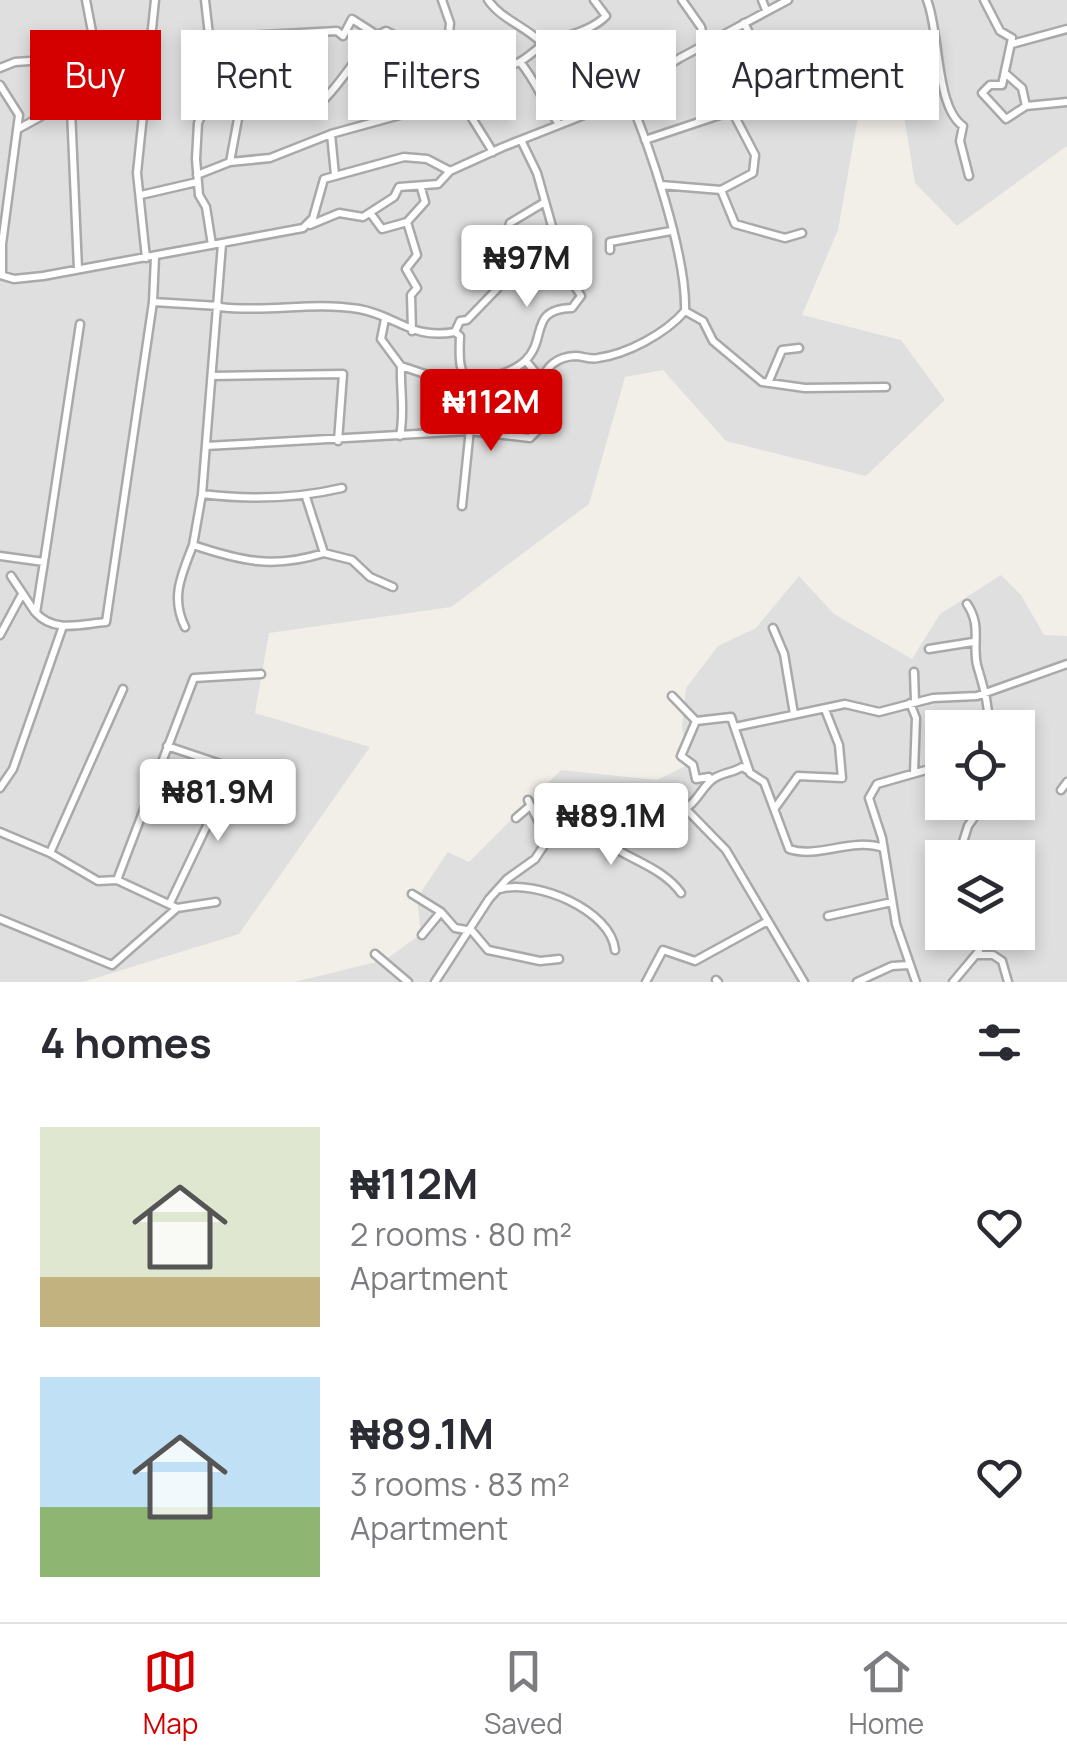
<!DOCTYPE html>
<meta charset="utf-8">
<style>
body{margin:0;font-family:Manrope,sans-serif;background:#f7f7f7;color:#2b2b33;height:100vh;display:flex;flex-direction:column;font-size:38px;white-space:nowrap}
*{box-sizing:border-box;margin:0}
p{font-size:32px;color:#7c7c81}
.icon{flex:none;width:55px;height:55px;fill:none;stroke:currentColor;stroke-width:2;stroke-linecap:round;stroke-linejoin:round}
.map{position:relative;height:982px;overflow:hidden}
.drawer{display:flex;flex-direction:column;background:#fff;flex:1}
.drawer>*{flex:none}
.hud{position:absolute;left:30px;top:30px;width:1008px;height:90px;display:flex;gap:20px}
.controls{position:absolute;left:925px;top:710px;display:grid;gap:20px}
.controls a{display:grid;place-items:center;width:110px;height:110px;border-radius:0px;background:#fff;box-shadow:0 5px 15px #0003;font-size:50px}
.price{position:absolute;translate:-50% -85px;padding:0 22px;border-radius:10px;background:#fff;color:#222;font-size:32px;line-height:65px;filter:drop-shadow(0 2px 5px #0008)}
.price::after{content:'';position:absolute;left:50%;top:60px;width:30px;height:22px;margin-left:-15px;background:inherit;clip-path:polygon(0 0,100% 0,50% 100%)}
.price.active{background:#d40000;color:#fff}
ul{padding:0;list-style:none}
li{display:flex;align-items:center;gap:30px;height:250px;padding:0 40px}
li span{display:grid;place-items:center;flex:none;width:280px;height:200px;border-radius:0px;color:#555}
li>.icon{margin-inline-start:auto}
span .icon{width:120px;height:120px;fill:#fffc;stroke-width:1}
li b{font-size:42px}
h2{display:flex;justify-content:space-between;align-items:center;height:120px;padding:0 40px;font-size:42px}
.pill{padding:0 35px;border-radius:0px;background:#fff;box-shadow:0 5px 15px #0003;font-size:35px;line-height:90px}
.pill.active{background:#d40000;color:#fff}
.dock{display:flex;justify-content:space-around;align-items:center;height:140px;border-top:2px solid #e1e1e2;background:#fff;font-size:28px;color:#7c7c81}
.dock a{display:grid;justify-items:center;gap:5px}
.dock .active{color:#d40000}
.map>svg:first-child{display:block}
.residential{fill:#e0dfdf;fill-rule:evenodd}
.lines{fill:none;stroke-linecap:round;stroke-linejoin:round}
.minor-casing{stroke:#a9a9a9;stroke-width:11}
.minor{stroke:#fff;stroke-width:6}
</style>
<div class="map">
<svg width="1067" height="982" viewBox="0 0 1067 982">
<rect width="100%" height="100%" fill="#f2efe9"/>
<!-- residential -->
<path class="residential" d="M0,0H1067V146L957,226L915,183L890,30L873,32L838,230L802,315L901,340L945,400L866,476L726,441L663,370L625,377L589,504L451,607L269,633L255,713L370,747L239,934L83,982H0Z
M1001,575L1021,595L1044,635L1067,636V982H294L385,960L421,934L417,898L448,852L469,862L561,770L657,780L688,765L682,727L686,688L718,646L756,628L799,576L834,614L912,659L940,614ZM942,728H1018V802H942ZM942,858H1018V932H942Z"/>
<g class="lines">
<!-- minor casing -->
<g class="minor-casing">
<path id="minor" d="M86,0L93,37L91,65
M205,0L213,70L209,99L198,123L196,159L199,195L206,207L212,245
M488,0C501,19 525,26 542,43L538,48
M682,0L701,27L705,44
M762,0L766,10
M927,0C940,31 935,107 963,126L960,141L969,176
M984,0L1000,31L1012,38
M579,33L612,82
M1012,38L1002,85H990L982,93L1006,119L1026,106L1067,102
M1012,44L1067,29
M428,49L449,34L450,23L442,0
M520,62C537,82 543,103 559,124
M0,68L15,62L59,59L63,67L107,64L148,76
M213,70L270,67
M1005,73L1022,88L1026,106
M0,85L19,115L2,244V275
M457,94L493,152
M247,104L276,99L319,104C342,86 364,39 386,31L445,61L480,71
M401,114L427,82L438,58
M18,129L40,117L63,67
M331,134L335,175
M645,140L732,111
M230,162L240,108L247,104L242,47L245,36L337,31L343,36L352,19L377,35
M197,175L230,162L270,158L331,134L429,107L457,93C466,70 496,72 517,63C527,59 533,51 542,46C564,35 589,33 606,16L594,0
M661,185L721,190L753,173L755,155L732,111L767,88L770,73L744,23
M721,190L735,224L785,238L802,233
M141,195L197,182
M371,214L382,229L407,222L425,202L421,188
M407,222L417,255L406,269L417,288L411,295L412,331
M310,225L339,213L363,217L394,197L399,187L438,184L450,171L503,147L592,112L680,58L788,0
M222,244L202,494L193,545C241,561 273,569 324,553L306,497
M610,250V242L671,231
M146,258L137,173L155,0
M78,269L71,110L83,98L144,103
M0,275L14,279L43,276L303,228L313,218L324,179L404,157L427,159L450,171
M153,302L219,306
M220,307C267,313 312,301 359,309C398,316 411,340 455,332L460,321L467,320L497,289L481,260L504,243L510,223L545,202
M685,311L703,321L713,341L762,382L805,388L886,387
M385,319L381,339L401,366L446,381L464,380
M455,332L460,336C459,359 458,373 474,390L462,506
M526,361L541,379
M213,376L343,374L338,441
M467,383C485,379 511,374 525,361C548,339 528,309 572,308L581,296L564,269L537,173L521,140
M768,383L782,350L799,348
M400,436C405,411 400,390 401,366
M206,446L469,431L530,438L539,429C537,400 535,358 575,356C583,356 590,360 598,358C627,354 665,334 685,311C687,256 649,143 626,91
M202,494C250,500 295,499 342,488
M324,553L352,560L370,577L393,587
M0,556L44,562L80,324
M44,562L36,613C54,633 81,624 106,622L153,302L155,257
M11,576L35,612
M967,604C982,626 972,642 977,665C983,686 990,706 988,728
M185,627C170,597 182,574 193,545
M773,628L784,654L794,714
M0,635L21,596
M929,649L973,642
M914,672L915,702
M672,696L696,721
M910,703L916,718L914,773
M696,721L731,717L750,773L764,782L789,849C819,859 851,837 883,848
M696,721L681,756L693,765L696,779L709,777V782
M735,727L845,704L879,712L933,698L977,696L1067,664
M167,746L283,785
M0,788L13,769L63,626
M1061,790L1067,782
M528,800L547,839
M775,808L798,776L842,778L839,745L826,712
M686,809L726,850L804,982
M583,814C603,858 655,857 681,893
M516,818L530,806
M0,832L50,853L123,689
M50,853L98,881L117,880L177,908L216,902
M958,858L968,826L985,802
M117,880L194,678L261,674
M500,889C536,879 611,910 615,950
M412,894L441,912L455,928L472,931L488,950L540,961L559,959
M170,903L234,769
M828,916L892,902
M0,919L112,965L177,908
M422,935L440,913
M375,954L408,982
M978,955H993L1002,961L1008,982
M716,980L718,982
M435,982L489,899L507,879L535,859L549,838C576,832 593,799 620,790C636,806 664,822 685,809C697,802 702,787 713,779C723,772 733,773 742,767L749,771
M646,982L663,950L695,961L766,922
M857,982L892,966L909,965
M916,982L896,924L882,838L869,798L877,784L926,770L942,774
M953,982L979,951L973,932"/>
</g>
<!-- minor -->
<use href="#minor" class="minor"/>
</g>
</svg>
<div class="controls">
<a><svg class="icon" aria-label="locate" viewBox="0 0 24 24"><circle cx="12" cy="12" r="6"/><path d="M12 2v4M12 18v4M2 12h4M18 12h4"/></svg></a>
<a><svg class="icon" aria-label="layers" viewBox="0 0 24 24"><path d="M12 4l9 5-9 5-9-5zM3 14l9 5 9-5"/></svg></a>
</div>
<b class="price" style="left:527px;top:310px">₦97M</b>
<b class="price active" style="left:491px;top:454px">₦112M</b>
<b class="price" style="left:218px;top:844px">₦81.9M</b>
<b class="price" style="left:611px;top:868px">₦89.1M</b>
<div class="hud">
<a class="pill active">Buy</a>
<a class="pill">Rent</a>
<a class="pill">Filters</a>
<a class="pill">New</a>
<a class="pill">Apartment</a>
</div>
</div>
<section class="drawer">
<h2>4 homes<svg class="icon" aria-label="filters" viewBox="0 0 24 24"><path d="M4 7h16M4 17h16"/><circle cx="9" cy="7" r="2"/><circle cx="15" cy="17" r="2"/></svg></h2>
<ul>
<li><span style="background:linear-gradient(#dfe7d0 75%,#c2b280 0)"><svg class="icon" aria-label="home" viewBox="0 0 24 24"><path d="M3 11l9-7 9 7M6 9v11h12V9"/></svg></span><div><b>₦112M</b><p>2 rooms · 80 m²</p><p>Apartment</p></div><svg class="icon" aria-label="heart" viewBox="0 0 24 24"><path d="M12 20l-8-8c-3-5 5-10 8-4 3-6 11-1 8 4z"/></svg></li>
<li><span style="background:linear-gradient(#bfe0f5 65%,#8fb573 0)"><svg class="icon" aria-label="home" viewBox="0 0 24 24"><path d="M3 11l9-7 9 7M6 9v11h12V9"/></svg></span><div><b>₦89.1M</b><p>3 rooms · 83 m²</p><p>Apartment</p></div><svg class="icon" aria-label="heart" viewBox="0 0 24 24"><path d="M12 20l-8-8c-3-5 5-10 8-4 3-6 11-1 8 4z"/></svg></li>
</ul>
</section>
<nav class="dock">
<a class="active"><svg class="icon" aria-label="map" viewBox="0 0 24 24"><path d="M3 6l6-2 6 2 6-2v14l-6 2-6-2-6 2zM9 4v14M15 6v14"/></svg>Map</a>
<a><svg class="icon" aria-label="saved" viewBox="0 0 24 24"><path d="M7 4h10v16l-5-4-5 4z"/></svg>Saved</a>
<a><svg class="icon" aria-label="home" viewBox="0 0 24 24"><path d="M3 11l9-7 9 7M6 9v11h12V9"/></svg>Home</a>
</nav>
